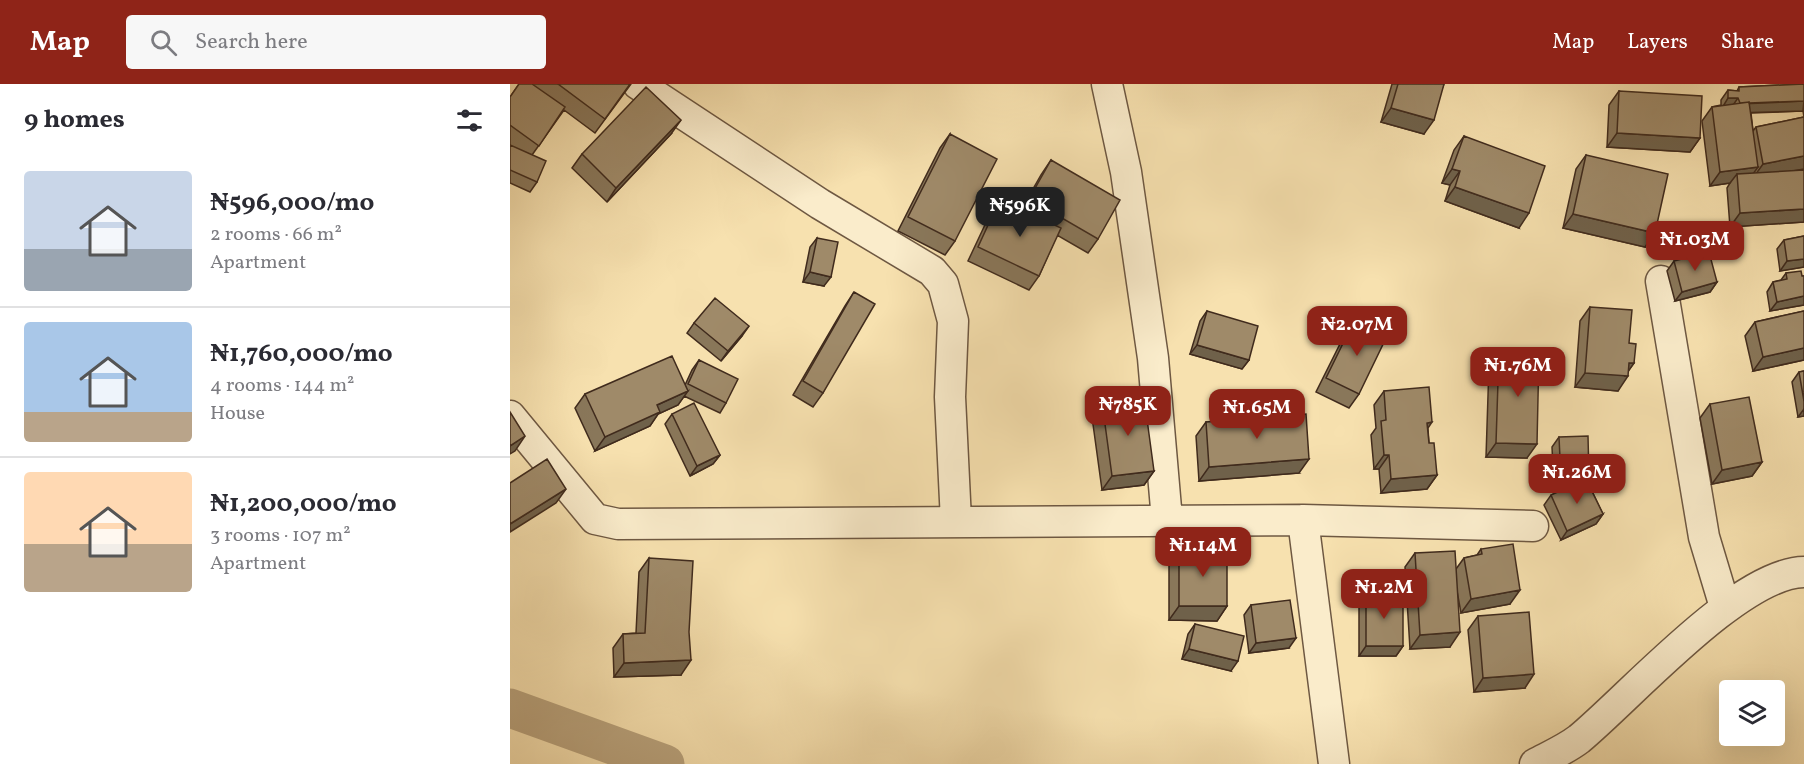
<!DOCTYPE html>
<meta charset="utf-8">
<style>
body{margin:0;font-family:Vollkorn,serif;background:#f7f7f7;color:#2b2b33;height:100vh;display:flex;flex-direction:column;font-size:22px;white-space:nowrap}
*{box-sizing:border-box;margin:0}
p{font-size:20px;color:#7c7c81}
.icon{flex:none;width:33px;height:33px;fill:none;stroke:currentColor;stroke-width:2;stroke-linecap:round;stroke-linejoin:round}
.map{position:relative;flex:1;overflow:hidden}
.sheet{display:flex;flex-direction:column;background:#fff;width:510px}
.sheet>*{flex:none}
.controls{position:absolute;left:1209px;top:596px;display:grid;gap:12px}
.controls a{display:grid;place-items:center;width:66px;height:66px;border-radius:6px;background:#fff;box-shadow:0 6px 24px #0002;font-size:30px}
.price{position:absolute;translate:-50% -51px;padding:0 14px;border-radius:12px;background:#8f2418;color:#fff;font-size:20px;line-height:39px;filter:drop-shadow(0 2px 3px #0008)}
.price::after{content:'';position:absolute;left:50%;top:36px;width:18px;height:14px;margin-left:-9px;background:inherit;clip-path:polygon(0 0,100% 0,50% 100%)}
.price.active{background:#222;color:#fff}
ul{padding:0;list-style:none}
li{display:flex;align-items:center;gap:18px;height:150px;padding:0 24px}
li+li{border-top:2px solid #e1e1e2}
li span{display:grid;place-items:center;flex:none;width:168px;height:120px;border-radius:6px;color:#555}
li>.icon{margin-inline-start:auto}
span .icon{width:72px;height:72px;fill:#fffc;stroke-width:1}
li b{font-size:26px}
h2{display:flex;justify-content:space-between;align-items:center;height:72px;padding:0 24px;font-size:26px}
header{display:flex;align-items:center;gap:36px;box-sizing:border-box;height:84px;padding:0 30px;background:#8f2418;color:#fff}
header strong{font-size:28px}
nav{display:flex;gap:33px;margin-inline-start:auto;font-size:21px}
.search{width:420px;height:54px;background:#f7f7f7;display:flex;align-items:center;gap:15px;box-sizing:border-box;padding:0 21px;border-radius:6px;color:#7c7c81;font-size:22px}
main{display:flex;flex:1;min-height:0}
.map>svg:first-child{display:block}
.lines{fill:none;stroke-linecap:round;stroke-linejoin:round}
.river{stroke:#b9a37d;stroke-width:39}
.minor-casing{stroke:#6e5842;stroke-width:33}
.minor{stroke:#faeccb;stroke-width:30}
.wall{fill:#89775a;stroke:#402b1d;stroke-width:1.5;fill-rule:evenodd}
.shaded-wall{fill:#6f614a;stroke:#402b1d;stroke-width:1.5}
.building{fill:#9f8a69;stroke:#402b1d;stroke-width:1.5}
</style>
<header>
<strong>Map</strong>
<div class="search"><svg class="icon" aria-label="search" viewBox="0 0 24 24"><circle cx="10" cy="10" r="6"/><path d="M15 15l6 6"/></svg>Search here</div>
<nav><a>Map</a><a>Layers</a><a>Share</a></nav>
</header>
<main>
<section class="sheet">
<h2>9 homes<svg class="icon" aria-label="filters" viewBox="0 0 24 24"><path d="M4 7h16M4 17h16"/><circle cx="9" cy="7" r="2"/><circle cx="15" cy="17" r="2"/></svg></h2>
<ul>
<li><span style="background:linear-gradient(#c9d6e8 65%,#9aa5b1 0)"><svg class="icon" aria-label="home" viewBox="0 0 24 24"><path d="M3 11l9-7 9 7M6 9v11h12V9"/></svg></span><div><b>₦596,000/mo</b><p>2 rooms · 66 m²</p><p>Apartment</p></div></li>
<li><span style="background:linear-gradient(#a9c7e8 75%,#b9a48a 0)"><svg class="icon" aria-label="home" viewBox="0 0 24 24"><path d="M3 11l9-7 9 7M6 9v11h12V9"/></svg></span><div><b>₦1,760,000/mo</b><p>4 rooms · 144 m²</p><p>House</p></div></li>
<li><span style="background:linear-gradient(#ffd9b3 60%,#b9a48a 0)"><svg class="icon" aria-label="home" viewBox="0 0 24 24"><path d="M3 11l9-7 9 7M6 9v11h12V9"/></svg></span><div><b>₦1,200,000/mo</b><p>3 rooms · 107 m²</p><p>Apartment</p></div></li>
</ul>
</section>
<div class="map">
<svg width="1294" height="680" viewBox="0 0 1294 680">
<rect width="100%" height="100%" fill="#f7e1af"/>
<filter id="stains"><feTurbulence type="fractalNoise" baseFrequency=".00333" numOctaves="4"/><feColorMatrix values="0 0 0 0 .2 0 0 0 0 .09 0 0 0 0 .02 0 0 0 .5 -.17"/></filter>
<radialGradient id="worn" r=".72"><stop offset=".6" stop-color="#630" stop-opacity="0"/><stop offset="1" stop-color="#630" stop-opacity=".3"/></radialGradient>
<g class="lines">
<!-- river -->
<path class="river" d="M0,624L155,680"/>
<!-- minor casing -->
<g class="minor-casing">
<path id="minor" d="M128,0L310,120L422,187L433,200L443,237L440,313L446,437
M597,0L616,88L643,274L657,436
M1151,197L1194,453L1215,523
M0,332L85,435L108,440L793,436L1023,442
M793,436L824,680
M1025,680C1040,672 1056,665 1069,655C1121,612 1229,489 1294,488"/>
</g>
<!-- minor -->
<use href="#minor" class="minor"/>
</g>
<!-- wall -->
<path class="wall" d="M9,0H121L85,49L54,26L22,71L27,98L20,108L0,99V13Z
M882,0H934L914,50L871,38Z
M1294,0V85L1285,86H1294V138L1220,143L1217,104L1220,99L1200,102L1192,37L1202,23L1211,21V16L1218,6L1227,7L1229,3ZM1293,27L1294,33L1246,43L1243,47L1241,29Z
M1109,7L1190,54L1180,68L1097,63L1099,21Z
M161,50L97,118L62,84L72,70Z
M440,50L445,157L435,171L388,147L430,64Z
M954,52L1009,144L935,117L940,101L932,99L944,66Z
M1076,71L1135,163L1053,144L1066,85Z
M541,76L588,155L578,169L547,151L529,192L519,206L458,177L480,130L490,115L511,126L531,91Z
M1294,152V183L1270,187L1267,165L1274,156Z
M307,154L314,202L293,198L300,163Z
M1164,177L1207,198L1200,208L1165,217L1157,187Z
M1276,189L1292,192H1294V221L1260,227L1257,208L1263,198L1271,196Z
M344,208L313,309L303,323L283,311L335,222Z
M1080,223L1119,259L1124,279L1118,287L1108,307L1065,303L1070,237Z
M697,227L739,276L732,285L680,270L690,237Z
M1294,227V276L1243,287L1235,252L1245,238Z
M845,235L849,310L839,324L806,308L835,250Z
M184,239L232,252L211,277L177,249Z
M989,267L1017,374L976,373L979,281Z
M189,276L216,319L210,329L174,312L168,321L148,330L140,342L85,367L65,324L75,310L175,301L182,286Z
M1294,287V332L1288,333L1282,298L1289,288Z
M874,307L918,345L919,359L927,391L917,405L871,409L869,385H864L861,351L866,344L864,321Z
M592,318L644,387L634,401L592,406L582,333Z
M1200,320L1252,378L1242,392L1202,400L1190,334Z
M162,330L210,371L203,380L180,392L155,340Z
M696,338L789,389L689,397L686,352Z
M1049,353L1079,394L1077,397L1093,430L1086,440L1051,456L1034,421L1041,411L1057,404L1044,405L1042,363Z
M669,465L717,522L707,537L659,536V479Z
M971,465L1000,520L951,529L947,507L940,563L900,565L895,483L905,469L946,485L954,474L967,471Z
M139,474L171,591L104,593L103,564L113,550L126,549L129,488Z
M856,511L893,562L886,572H849V521Z
M741,521L779,564L739,569L734,531Z
M968,532L1015,604L964,608L958,546Z
M685,540L721,587L672,575L678,550Z"/>
<!-- shaded-wall -->
<path class="shaded-wall" d="M1218,14H1228L1221,24H1212Z
M1294,17L1293,27L1223,29L1230,20Z
M881,24L924,36L914,50L871,38Z
M171,36L161,50L97,118L106,104Z
M1107,49L1190,54L1180,68L1097,63Z
M1294,72V85L1243,94L1253,80Z
M1248,83L1238,97L1227,90L1220,99L1200,102L1210,88Z
M942,85L950,87L940,101L932,99Z
M945,103L1019,129L1009,144L935,117Z
M1294,125V138L1220,143L1230,129Z
M1063,130L1145,149L1135,163L1053,144Z
M1294,175V183L1270,187L1277,177Z
M300,188L321,193L314,202L293,198Z
M1207,198L1200,208L1165,217L1172,208Z
M1294,212V221L1260,227L1267,218Z
M239,242L232,252L211,277L218,267Z
M687,261L739,276L732,285L680,270Z
M1294,264V276L1243,287L1253,273Z
M1119,279H1124L1115,292H1118L1108,307L1065,303L1075,289Z
M178,307L168,321L148,330L140,342L85,367L95,353L147,321Z
M1294,325V332L1288,333Z
M922,338L912,353L917,339Z
M15,352L5,367L0,370V362Z
M986,359L1027,360L1017,374L976,373Z
M210,371L203,380L180,392L187,382Z
M874,371H879L869,385H864Z
M799,375L789,389L689,397L699,383Z
M1252,378L1242,392L1202,400L1212,386Z
M644,387L634,401L592,406L602,392Z
M927,391L917,405L871,409L881,395Z
M1079,394L1073,403L1044,405L1051,395Z
M56,405L46,419L0,448V440Z
M1093,430L1086,440L1051,456L1057,447Z
M1010,506L1000,520L951,529L961,515Z
M669,522H717L707,537L659,536Z
M950,548L940,563L900,565L910,551Z
M786,554L779,564L739,569L746,559Z
M856,562H893L886,572H849Z
M679,565L728,577L721,587L672,575Z
M181,576L171,591L104,593L114,579Z
M1024,590L1015,604L964,608L973,594Z"/>
<!-- building -->
<path class="building" d="M9,0H22L55,23L29,62L0,41V13Z
M48,0H120L95,35Z
M888,0H934L924,36L881,24Z
M1294,0V17L1239,19V18L1230,19L1228,14H1218V6L1229,7V3Z
M136,3L171,36L106,104L72,70Z
M1109,7L1192,12L1190,54L1107,49Z
M1239,18L1248,83L1210,88L1202,23Z
M1294,33V72L1253,80L1246,43Z
M440,50L487,75L445,157L398,133Z
M954,52L1035,82L1019,129L945,103L950,87L942,85Z
M0,61L36,77L27,98L0,86Z
M1076,71L1158,90L1145,149L1063,130Z
M541,76L610,116L588,155L519,115Z
M1294,86V125L1230,129L1227,90Z
M490,115L551,144L529,192L468,163Z
M1294,152V175L1277,177L1274,156Z
M307,154L328,158L321,193L300,188Z
M1199,168L1207,198L1172,208L1164,177Z
M1291,187L1292,192H1294V212L1267,218L1263,198L1277,195L1276,189Z
M344,208L365,220L313,309L293,297Z
M205,214L239,242L218,267L184,239Z
M1080,223L1122,226L1119,259L1126,260L1124,279H1119L1118,292L1075,289Z
M697,227L748,242L739,276L687,261Z
M1294,227V264L1253,273L1245,238Z
M845,235L877,252L849,310L816,294Z
M989,267L1029,268L1027,360L986,359Z
M162,272L178,307L147,321L150,328L95,353L75,310Z
M189,276L228,295L216,319L178,300Z
M1294,287V317L1289,288Z
M919,303L922,338L917,339L919,359H924L927,391L881,395L879,371H874L871,337L876,336L874,307Z
M634,313L644,387L602,392L592,318Z
M1239,313L1252,378L1212,386L1200,320Z
M184,319L210,371L187,382L162,330Z
M0,328L15,352L0,362Z
M796,330L799,375L699,383L696,338Z
M1078,352L1079,394L1051,395L1049,353Z
M37,375L56,405L0,440V399Z
M1076,395L1093,430L1057,447L1041,411Z
M1003,460L1010,506L961,515L954,474L972,470L971,465Z
M669,465H717V522H669Z
M945,467L950,548L910,551L905,469Z
M139,474L183,477L179,548L181,576L114,579L113,550L135,549Z
M856,511H893V562H856Z
M780,516L786,554L746,559L741,521Z
M1019,528L1024,590L973,594L968,532Z
M685,540L734,552L728,577L679,565Z"/>
<rect width="100%" height="100%" filter="url(#stains)"/>
<rect width="100%" height="100%" fill="url(#worn)"/>
</svg>
<div class="controls">
<a><svg class="icon" aria-label="layers" viewBox="0 0 24 24"><path d="M12 4l9 5-9 5-9-5zM3 14l9 5 9-5"/></svg></a>
</div>
<b class="price active" style="left:510px;top:154px">₦596K</b>
<b class="price" style="left:1185px;top:188px">₦1.03M</b>
<b class="price" style="left:847px;top:273px">₦2.07M</b>
<b class="price" style="left:1008px;top:314px">₦1.76M</b>
<b class="price" style="left:618px;top:353px">₦785K</b>
<b class="price" style="left:747px;top:356px">₦1.65M</b>
<b class="price" style="left:1067px;top:421px">₦1.26M</b>
<b class="price" style="left:693px;top:494px">₦1.14M</b>
<b class="price" style="left:874px;top:536px">₦1.2M</b>
</div>
</main>
